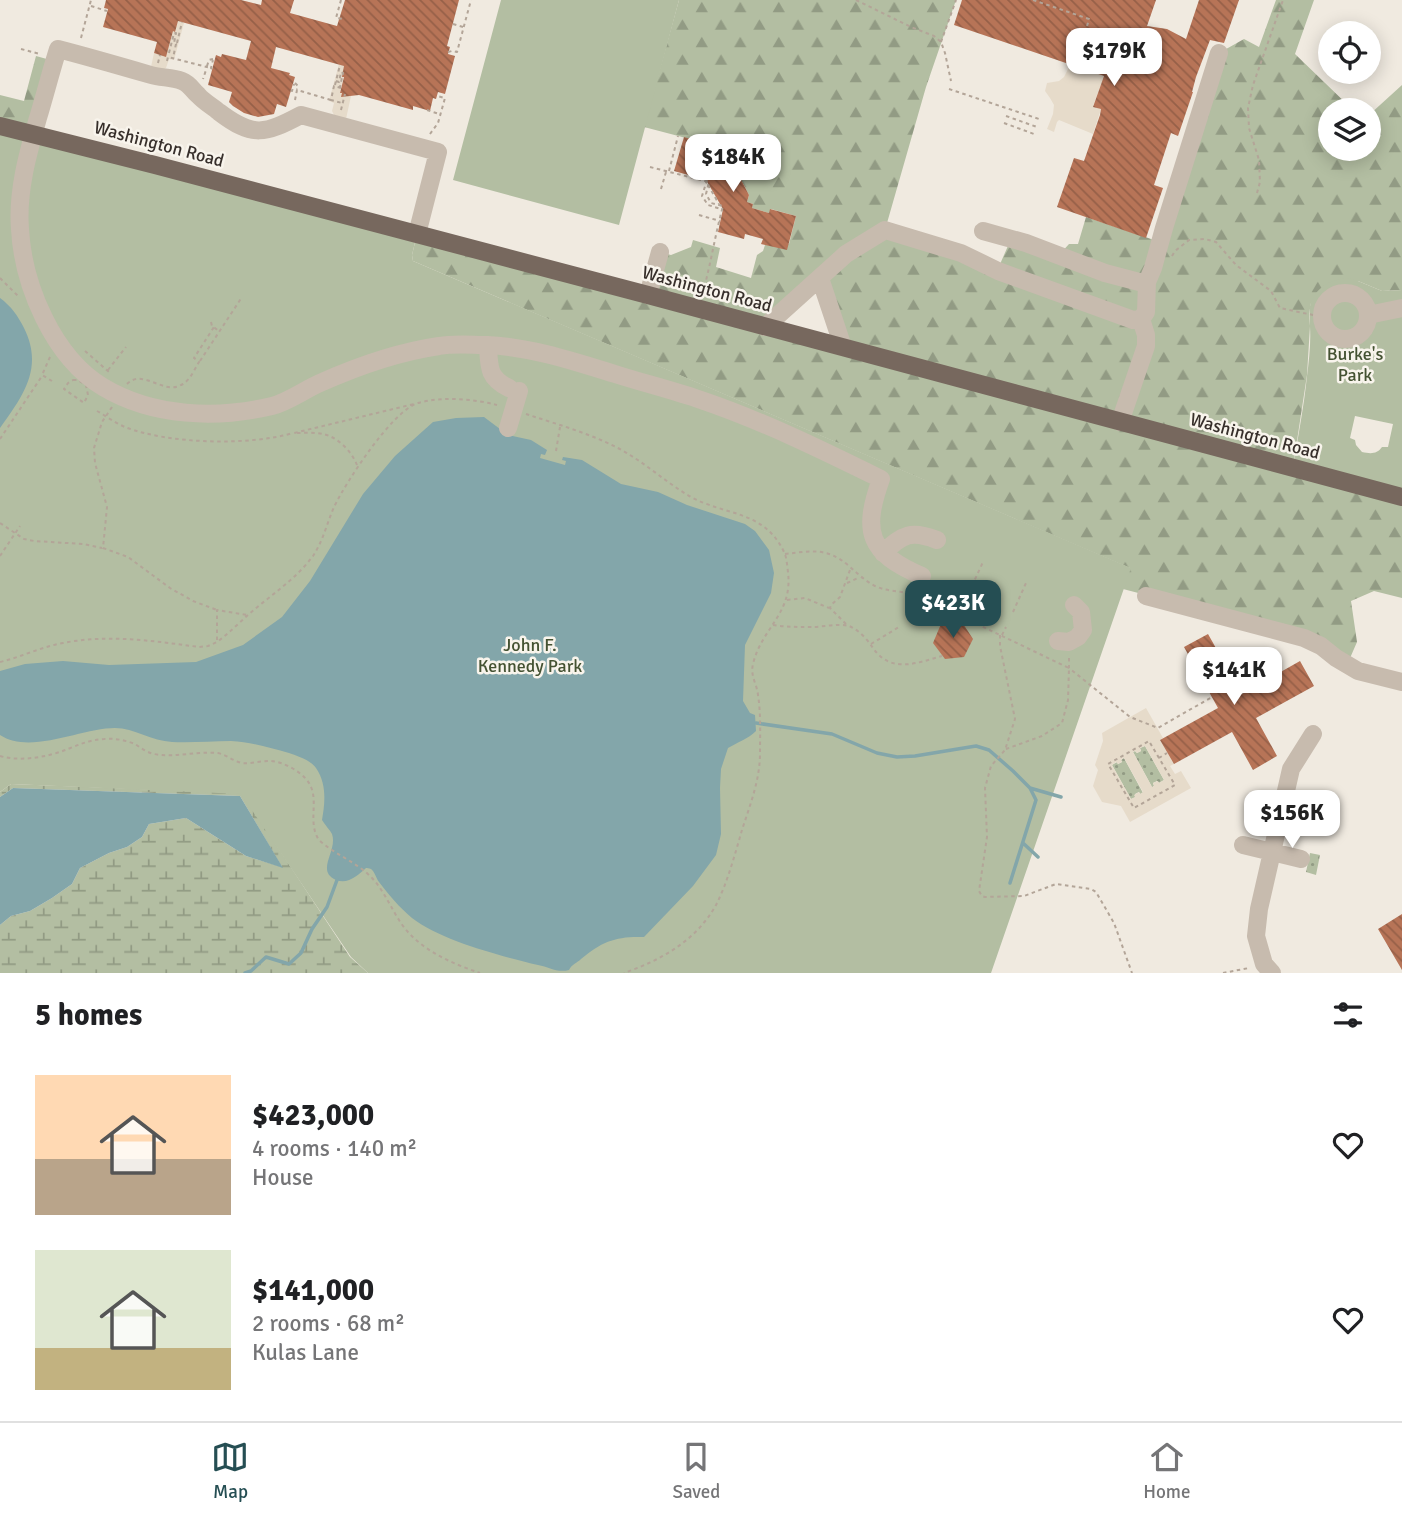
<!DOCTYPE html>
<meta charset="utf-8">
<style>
body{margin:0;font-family:Signika,sans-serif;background:#f6f6f6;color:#202124;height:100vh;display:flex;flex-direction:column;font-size:26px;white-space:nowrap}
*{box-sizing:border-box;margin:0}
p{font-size:23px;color:#757577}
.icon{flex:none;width:38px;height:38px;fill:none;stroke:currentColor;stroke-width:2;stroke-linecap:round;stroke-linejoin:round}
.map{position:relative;height:973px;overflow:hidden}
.details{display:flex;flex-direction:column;background:#fff;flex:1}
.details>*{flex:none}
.tools{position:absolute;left:1318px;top:21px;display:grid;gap:14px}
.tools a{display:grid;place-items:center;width:63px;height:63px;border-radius:50%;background:#fff;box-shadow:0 4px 18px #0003;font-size:35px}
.price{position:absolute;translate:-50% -60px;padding:0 16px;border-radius:14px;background:#fff;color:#222;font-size:23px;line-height:46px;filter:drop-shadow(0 2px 4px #0008)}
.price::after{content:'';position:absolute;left:50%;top:42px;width:21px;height:16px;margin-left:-10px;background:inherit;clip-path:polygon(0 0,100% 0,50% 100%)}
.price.current{background:#254e53;color:#fff}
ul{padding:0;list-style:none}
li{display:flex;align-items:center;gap:21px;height:175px;padding:0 35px}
li span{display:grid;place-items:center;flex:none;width:196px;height:140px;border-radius:0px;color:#555}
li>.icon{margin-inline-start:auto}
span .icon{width:84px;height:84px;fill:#fffc;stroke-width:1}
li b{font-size:30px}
h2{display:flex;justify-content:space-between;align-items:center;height:84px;padding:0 35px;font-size:30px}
.tabs{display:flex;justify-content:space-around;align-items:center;height:98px;border-top:2px solid #e0e0e0;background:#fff;font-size:19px;color:#757577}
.tabs a{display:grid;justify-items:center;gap:4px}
.tabs .current{color:#254e53}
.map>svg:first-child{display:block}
.grass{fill:url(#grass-dots)}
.forest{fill:url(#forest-firs);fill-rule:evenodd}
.wetland{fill:url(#wetland-marsh)}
.park{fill:#b3bea2;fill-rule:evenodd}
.plaza{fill:#e6dbca;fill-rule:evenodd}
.water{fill:#83a6aa}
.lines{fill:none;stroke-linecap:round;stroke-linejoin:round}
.stream{stroke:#83a6aa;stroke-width:3.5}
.building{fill:url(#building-back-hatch)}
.path{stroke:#b3a598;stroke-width:2;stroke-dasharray:3.5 3.5;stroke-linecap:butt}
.minor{stroke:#c7bbae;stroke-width:18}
.major{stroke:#77685e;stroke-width:18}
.labels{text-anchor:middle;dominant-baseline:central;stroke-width:5;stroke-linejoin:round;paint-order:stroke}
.street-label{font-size:18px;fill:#372f2b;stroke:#f8f4ec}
.park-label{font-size:18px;fill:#445232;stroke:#f8f4ec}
</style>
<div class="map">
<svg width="1402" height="973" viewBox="0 0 1402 973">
<defs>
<pattern id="grass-dots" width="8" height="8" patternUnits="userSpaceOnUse" patternTransform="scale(1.75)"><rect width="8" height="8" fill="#b3bea2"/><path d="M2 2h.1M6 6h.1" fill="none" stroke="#929b84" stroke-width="1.8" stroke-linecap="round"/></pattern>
<pattern id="forest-firs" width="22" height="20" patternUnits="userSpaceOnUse" patternTransform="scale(1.75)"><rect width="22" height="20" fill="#b3bea2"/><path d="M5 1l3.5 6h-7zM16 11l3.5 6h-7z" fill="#929b84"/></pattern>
<pattern id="wetland-marsh" width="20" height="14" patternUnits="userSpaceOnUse" patternTransform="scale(1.75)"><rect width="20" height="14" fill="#b3bea2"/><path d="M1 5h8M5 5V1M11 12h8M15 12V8" fill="none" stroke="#929b84"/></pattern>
<pattern id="building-back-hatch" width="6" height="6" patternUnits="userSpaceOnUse" patternTransform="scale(1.75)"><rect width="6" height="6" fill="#b77457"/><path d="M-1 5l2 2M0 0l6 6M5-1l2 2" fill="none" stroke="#966048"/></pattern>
</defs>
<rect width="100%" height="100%" fill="#f0eae0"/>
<!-- grass -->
<path class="grass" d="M1145,746L1164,780L1159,783L1157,781L1153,783L1154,786L1152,787L1133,752L1135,751L1137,753L1141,751L1140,748Z
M1124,758L1143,793L1140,794L1139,792L1135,794L1136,797L1131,799L1112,765L1117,762L1118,764L1122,762L1121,760Z
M1310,853L1320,855L1316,875L1306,872Z"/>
<!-- forest -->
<path class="forest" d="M679,0H956L926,87L885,230L997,271L1011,239L1059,255L1069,244H1078L1086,217L1160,242L1219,53L1244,39L1259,47L1276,0H1314L1295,54L1353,110H1330V149H1368L1369,115L1402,85V290L1382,291L1358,281L1311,303L1309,314L1310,326L1307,375L1293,467L1402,497V598L1374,591L1351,601L1357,642L1347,665L1261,625L1123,589L1130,568L413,261L412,255L417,234L647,295L660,252L671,255L691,247L693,240L720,248L716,267L751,278L757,255L763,251L765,245L775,243L789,244L796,216L771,209L769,213L752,208L753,204L747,202L749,195L734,166L724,163L730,142L707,136L705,143L644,127ZM820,279L843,347L766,326Z
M36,56L54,61L34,134L0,126V95L24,101Z"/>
<!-- wetland -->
<path class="wetland" d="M11,784L242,793L350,957L368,973H0V925L11,916L30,911L52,898L72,884L80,868L109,853L127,847L142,837L149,824L186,818L246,856L282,867L240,796L13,788L0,797V792Z"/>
<!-- park -->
<path class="park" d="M501,0H679L619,225L453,180Z
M0,126L417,234L412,255L413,261L1131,568L991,973H368L351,957L241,794L11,784L0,792Z
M1347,278L1358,281L1382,291L1402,290V497L1293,467C1298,437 1304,406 1307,376C1309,360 1311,343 1310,327C1310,317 1308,309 1312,300C1319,285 1332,280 1347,278ZM1355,416L1393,424L1388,447H1382C1377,454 1371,454 1362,452L1356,445L1355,440L1350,438Z"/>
<!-- plaza -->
<path class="plaza" d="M178,21L184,23L174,60L169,59L166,68L162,70L151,67L154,53L166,56L173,31H175Z
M339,64L345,66L340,93L351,96L346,119L334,115L332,111L334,103L329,101Z
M1070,65L1077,68L1078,67L1104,76L1093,106L1101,109L1093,134L1059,120L1057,122L1054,132L1047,129L1053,114L1054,105L1050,98L1045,91L1047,83L1059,81L1064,77Z
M1146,708L1163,738L1160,740L1174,764L1170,766L1175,774L1181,771L1191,788L1130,822L1121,806L1102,802L1093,786L1098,770L1095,765L1103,741L1102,733ZM1145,746L1164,780L1159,783L1158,781L1153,783L1154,786L1152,787L1133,752L1135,751L1137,753L1141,751L1140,748ZM1124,758L1143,792L1140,794L1139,792L1134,795L1135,797L1131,799L1112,765L1116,762L1118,764L1122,762L1121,760Z"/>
<!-- water -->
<path class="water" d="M0,298C11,306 18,316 24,328C44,368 23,396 0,428Z
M484,417L508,435L531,440L547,450L545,455L541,454L540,458L565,465L566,461L562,460L563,457L582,460L621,484L658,492L687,505L745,524L755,531L769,550L774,573L771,593L745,645L743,701L750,713L755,715L756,731C748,739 738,742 728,748L721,769L720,788L721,834L716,855L693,886L644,937C617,936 602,941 581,959C577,963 572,964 569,970C557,973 549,967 538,965C501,956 442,941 412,918C400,908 388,894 379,882C376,878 375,872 371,869C369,868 367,868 366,868C358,875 348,885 336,880C315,871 338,851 332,834C330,830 325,825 322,820C325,803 327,784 316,768C310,760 298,756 289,753C270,748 251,742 231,741C211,741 192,743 172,742C152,741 134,728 115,728C82,728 30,755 0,735V671L25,664L63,661L109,665L196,662L243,645L282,617L310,581L363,494L395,456L433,422L456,418Z
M13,788L240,796L283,868L246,856L186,818L149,824L142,837L127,847L109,853L80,868L72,884L52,898L30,911L11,916L0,925V797Z"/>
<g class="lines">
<!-- stream -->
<path class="stream" d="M756,723L832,734L877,753L897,757L915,756L976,746L989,750L1013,771L1030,788L1036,800L1010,883
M1030,788L1061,797
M1023,843L1038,857
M245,973L251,971L266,957L289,964L301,953L312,929L327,907L337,880"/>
</g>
<!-- building -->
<path class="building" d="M106,0H241L261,5L262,0H294L290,13L337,26L345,0H459L447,46L450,47L448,54L455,56L445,94L438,92L436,99L433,98L430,111L413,106V110L359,95L341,97L342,93H340L344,77H342L344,66L276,47L271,68L290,73L289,75L295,77L286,107L277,104L274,114L258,117L244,113L233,106L229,102L232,92L208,85L216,55L221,57L222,54L246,60L251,41L178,21L175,32L173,31L166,57L154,53L157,42L103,27L108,9L104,8Z
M962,0H1156L1147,26L1167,29L1186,39L1199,0H1239L1224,43L1210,40L1196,77L1192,92H1193L1178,136L1171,133L1154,185L1163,188L1146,238L1057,207L1074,158L1084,161L1100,115L1101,109L1093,107L1104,76L954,25Z
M707,136L730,142L724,163L734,166L749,195L747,202L753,204L752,208L769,213L770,209L796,216L787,250L761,244L763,239L745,234L744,239L718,232L723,209L706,180L674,171L684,137L705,143Z
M962,622L973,639L964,657L945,659L933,643L941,624Z
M1208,634L1242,694L1300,661L1314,686L1256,718L1277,756L1253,770L1232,732L1174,764L1160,740L1218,708L1184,647Z
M1402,914V970L1378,929Z"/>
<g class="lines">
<!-- path -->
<path class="path" d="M341,0L336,18L343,19
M856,0L911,27L934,36L941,42L945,53L951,81
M1033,0L1089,19L1086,30
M91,6L107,11
M453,24L463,27
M81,38L91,0
M941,42L956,0
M177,43L182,22
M21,49L40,54
M448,52L452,51L457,52L471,0
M169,53L174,33H176L174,43L176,44L173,58
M167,61L168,57L207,67L203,79
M158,63L160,55
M207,66L209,60L213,59
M212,69L211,68L213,60
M336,81L339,82L341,72L343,73L340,87
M295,83L298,86L297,89
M335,85L340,65
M341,88L334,86L331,100L342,103
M949,89L1039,119
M291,90L292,91L294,84
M295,100L297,90L331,100
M341,110L345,94
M427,110L439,114
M1006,116L1037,127
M1004,123L1034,134
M430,134L438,123L445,98L437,96
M650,167L709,182L706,194L711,203L723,206C715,235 711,263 703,292
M669,171L678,136
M707,180L702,196L708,205L721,209
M708,185L719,204
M661,189L666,172
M1257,193L1260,182L1259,160L1249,128L1248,108L1253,85L1283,0
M699,215L720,221
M1172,256L1175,251L1189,240L1205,239L1216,242L1236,265L1271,291L1280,308L1313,315L1322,320
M0,278L19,297
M211,322L212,326L219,331
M85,351L109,372
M50,357L42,375L52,381
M200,361L242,297
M108,370L126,347
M73,380H78L86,385L88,395L84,403L64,389L68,383Z
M127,384C143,368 163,395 181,385C190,381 194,370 199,362L194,358L214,327
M112,407L102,422L94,448L95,463L107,507L103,548L128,557L170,588L193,601L217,610
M97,411C106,416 115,423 125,427C168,444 249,446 293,433
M526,414C559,425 600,436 630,455C651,468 670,485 691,497C726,516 764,510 784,552C787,558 787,566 788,572C793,614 762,627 753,664C750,676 757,684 758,695C761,714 760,734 760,753C760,780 750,805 742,830C735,854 727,884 716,905C696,941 661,960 624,973
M0,439L42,376
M556,451L560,427
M357,465C352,452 338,437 323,434C314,432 303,433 294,433L414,404
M0,523L24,539L34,541L83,544L102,548
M785,554C812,551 827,547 849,566C857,573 865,581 875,586C888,592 901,591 914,594L1069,668L1068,700L1062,723L1042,736L1006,749
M0,556L20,526
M847,583L858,578
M969,592L983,562
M787,600L805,598L829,608
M1013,612L1026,583
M920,613L927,602
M959,615L962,606
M846,624L830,608L831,605L840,597L850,570
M773,625C786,627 798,627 811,627C823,627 839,623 849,626C859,630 867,639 873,648C891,674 917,663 942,656
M1000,635V646L1015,719L1005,750L991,766L985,788L987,837L979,891L982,896L985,897L1024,896L1056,884L1091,889L1096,892L1114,923L1132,973
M1002,635L1006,627
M217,640V610L247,615
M871,644L899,627
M1069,658V668L1130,717L1158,728L1212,697
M0,662C21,657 41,647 63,643C108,634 154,641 199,647L208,646L217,642C229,633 239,623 249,614C271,595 296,579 313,556C323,541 327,523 334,507C346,482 392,411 418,403C442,396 474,399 497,405
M0,756C21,762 48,757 68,749C80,744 90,740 104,739C114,738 125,740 135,744C141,748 146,752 154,754C175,758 196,751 218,753C227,755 233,761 242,763C251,764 260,761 269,761C282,761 298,770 306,779C322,797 306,821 319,840C335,855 357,862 372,878C384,891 390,906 399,920C416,948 450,963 480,973
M1159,758L1149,741L1108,764L1134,808L1175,785L1159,758L1167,753
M1223,973L1249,968"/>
<!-- minor -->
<path class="minor" d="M983,231L1026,243L1105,273L1143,283L1147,282
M417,234L438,152L301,115C265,134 253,138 219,112C212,106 204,102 198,95C192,90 190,84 182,81C172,77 161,78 151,75C120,66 89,57 58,49C51,71 45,95 38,118C28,153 17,191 20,229C23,285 53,357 103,387C153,417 217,419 272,406C288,402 304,390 320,383C358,366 398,352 439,346C455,343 472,345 487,345C531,347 573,361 615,374C643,383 672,390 701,400C763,421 822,450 881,479C862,532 868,553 922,576
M820,278L843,347
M1322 316a23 23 0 1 1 46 0a23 23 0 1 1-46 0Z
M648,295L660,252
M1368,315L1402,308
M765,327L846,254L885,230L961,253L998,271L1133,320L1141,319L1146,312L1147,282L1153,268L1164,228L1219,53
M488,345C489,367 488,378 509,388
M1120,422L1146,346V335L1141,319
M508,428L519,391
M883,553C903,534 911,530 937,540
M1146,596L1304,638L1321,646L1336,658L1358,671L1402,682
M1058,641L1069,642L1078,637L1083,630L1081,612L1074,605
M1243,845L1301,859
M1272,973L1264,964L1256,936L1259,909L1291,769L1313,734"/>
<!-- major -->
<path class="major" d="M0,126L155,165L648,295L1402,497"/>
</g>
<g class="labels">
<!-- street labels -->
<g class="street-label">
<text transform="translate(159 144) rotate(15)">Washington Road</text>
<text transform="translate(707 289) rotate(15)">Washington Road</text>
<text transform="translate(1255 436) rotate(15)">Washington Road</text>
</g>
<!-- park labels -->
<g class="park-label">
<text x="1355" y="354">Burke's<tspan x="1355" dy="21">Park</tspan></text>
<text x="530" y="645">John F.<tspan x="530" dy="21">Kennedy Park</tspan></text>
</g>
</g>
</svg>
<div class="tools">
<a><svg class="icon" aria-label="locate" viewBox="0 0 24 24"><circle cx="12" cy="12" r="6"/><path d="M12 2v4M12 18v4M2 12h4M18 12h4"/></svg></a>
<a><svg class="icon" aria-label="layers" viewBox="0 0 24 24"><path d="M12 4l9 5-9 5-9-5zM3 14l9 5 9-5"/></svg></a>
</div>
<b class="price" style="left:1114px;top:88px">$179K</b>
<b class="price" style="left:733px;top:194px">$184K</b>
<b class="price current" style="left:953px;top:640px">$423K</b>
<b class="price" style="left:1234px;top:707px">$141K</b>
<b class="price" style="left:1292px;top:850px">$156K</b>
</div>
<section class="details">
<h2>5 homes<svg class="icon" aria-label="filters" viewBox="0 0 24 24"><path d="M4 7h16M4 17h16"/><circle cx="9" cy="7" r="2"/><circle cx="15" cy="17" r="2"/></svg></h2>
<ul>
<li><span style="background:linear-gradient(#ffd9b3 60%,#b9a48a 0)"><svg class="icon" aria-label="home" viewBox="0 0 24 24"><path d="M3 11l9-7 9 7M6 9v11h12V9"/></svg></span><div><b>$423,000</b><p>4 rooms · 140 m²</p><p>House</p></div><svg class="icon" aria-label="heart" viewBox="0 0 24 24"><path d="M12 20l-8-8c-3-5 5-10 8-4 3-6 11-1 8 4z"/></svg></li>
<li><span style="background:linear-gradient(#dfe7d0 70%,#c2b280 0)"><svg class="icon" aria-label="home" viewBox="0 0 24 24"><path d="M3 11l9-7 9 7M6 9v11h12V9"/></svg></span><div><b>$141,000</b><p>2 rooms · 68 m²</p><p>Kulas Lane</p></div><svg class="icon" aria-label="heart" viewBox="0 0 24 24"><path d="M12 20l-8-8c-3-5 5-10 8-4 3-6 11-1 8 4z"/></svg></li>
</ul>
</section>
<nav class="tabs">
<a class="current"><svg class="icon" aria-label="map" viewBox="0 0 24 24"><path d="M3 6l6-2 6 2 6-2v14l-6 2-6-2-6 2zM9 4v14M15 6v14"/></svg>Map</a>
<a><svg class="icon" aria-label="saved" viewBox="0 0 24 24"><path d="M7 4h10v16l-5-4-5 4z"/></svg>Saved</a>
<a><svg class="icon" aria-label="home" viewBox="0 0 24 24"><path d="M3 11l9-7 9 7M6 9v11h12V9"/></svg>Home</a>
</nav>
